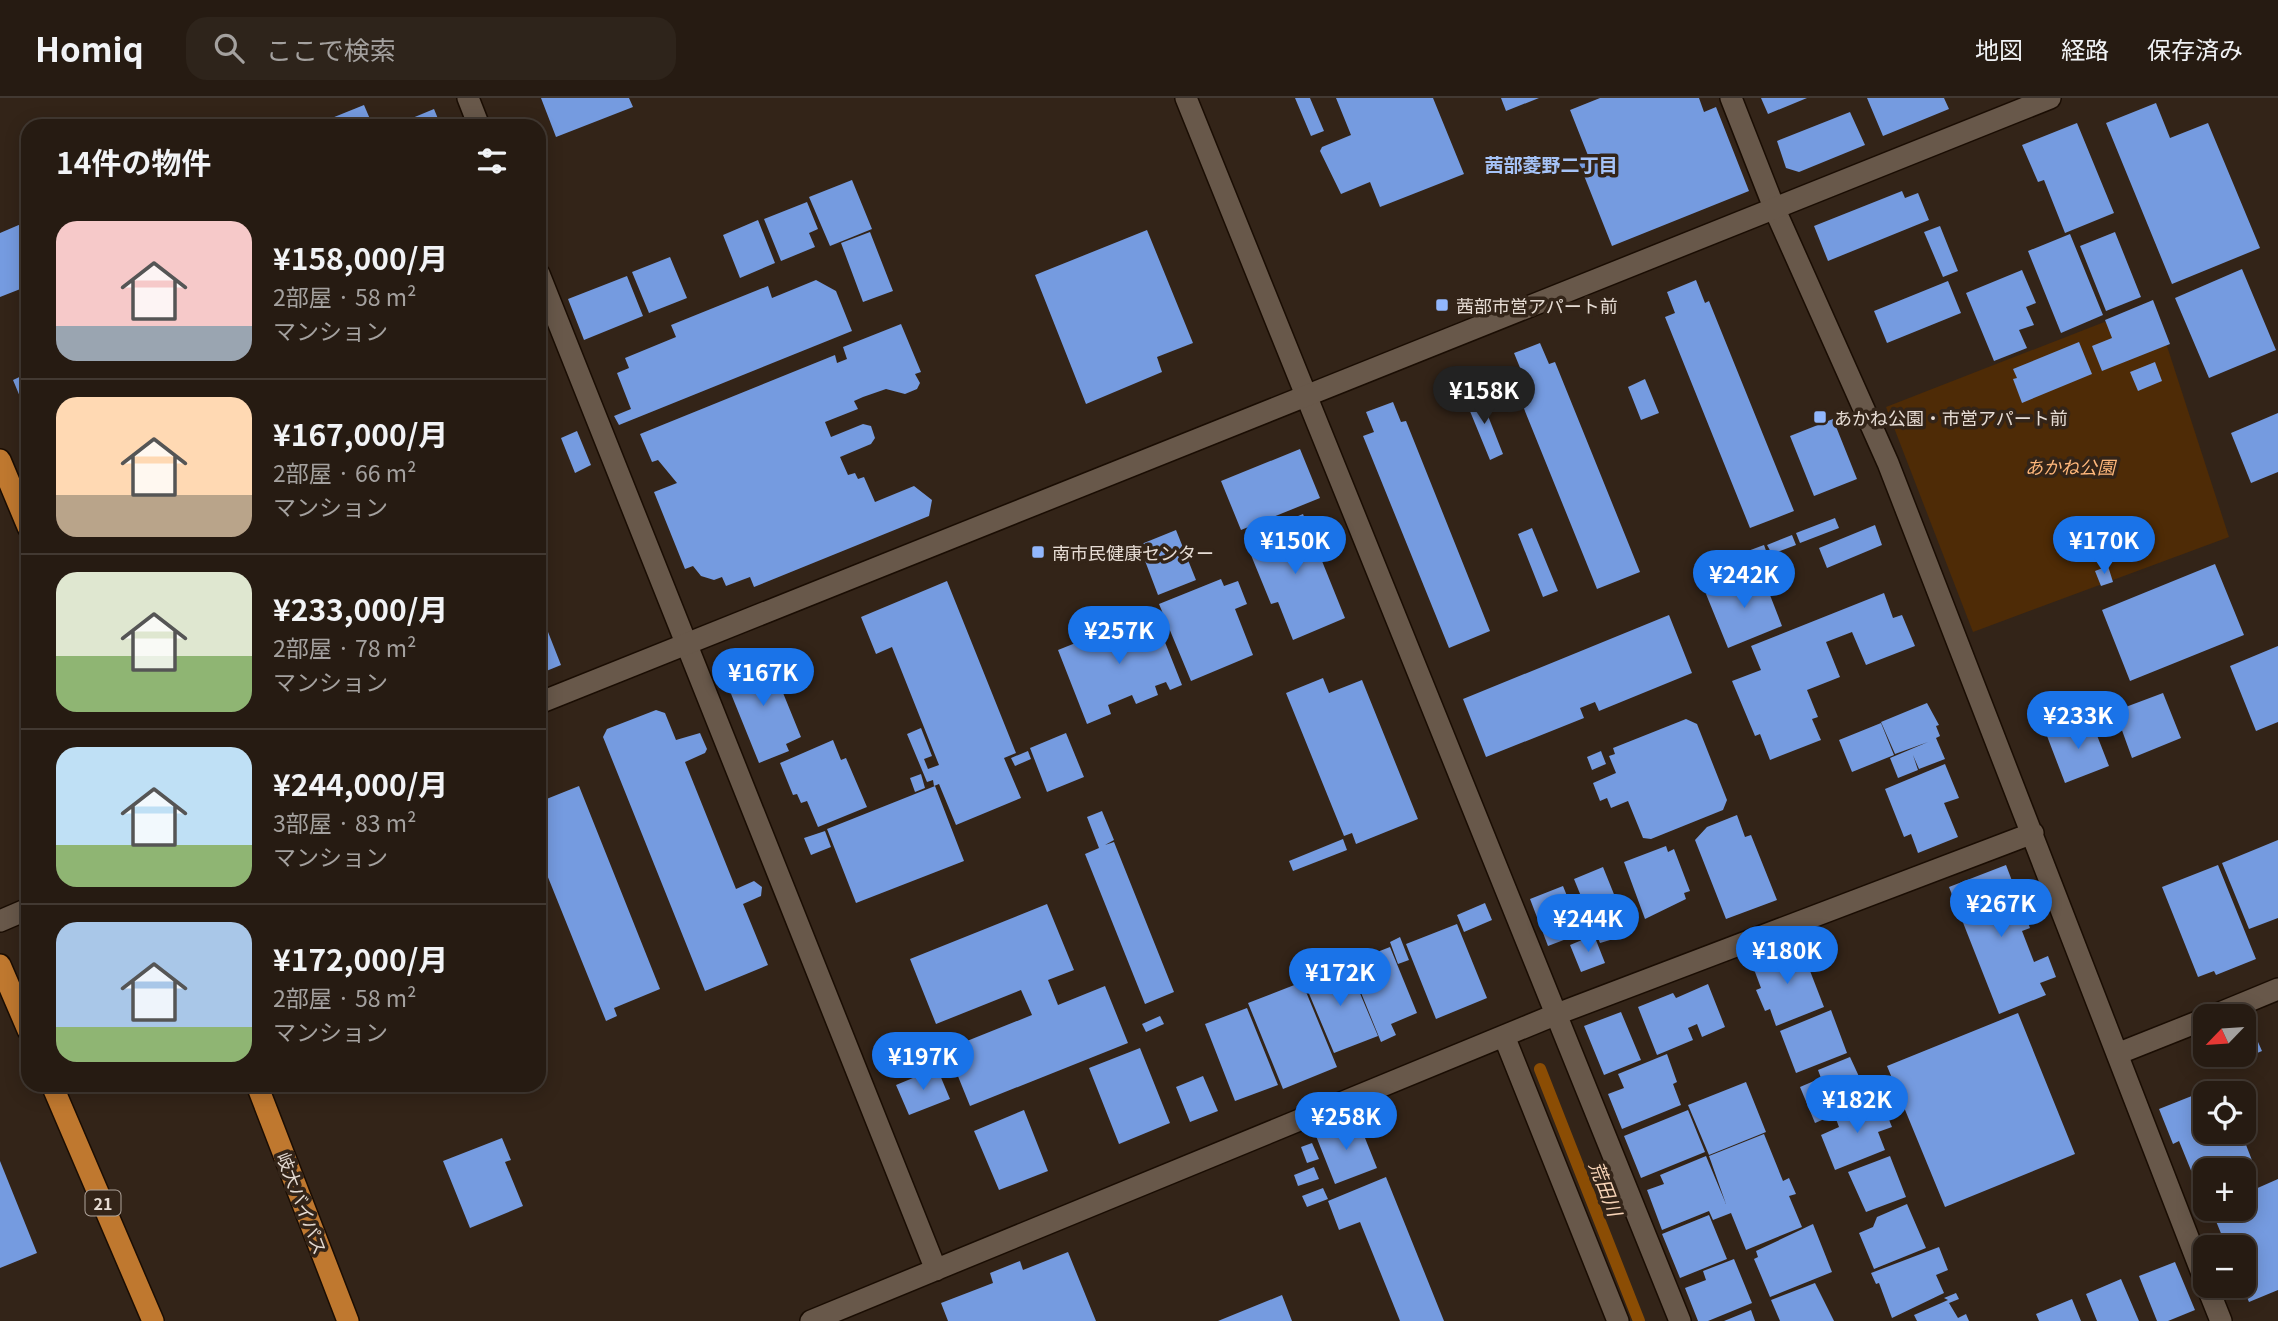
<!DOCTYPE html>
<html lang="ja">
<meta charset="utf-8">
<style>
body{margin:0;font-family:Georgia,"Noto Sans JP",serif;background:#2e241b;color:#f1f3f6;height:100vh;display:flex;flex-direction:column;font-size:26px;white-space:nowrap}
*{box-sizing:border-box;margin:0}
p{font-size:23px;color:#a4a19f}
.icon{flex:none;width:38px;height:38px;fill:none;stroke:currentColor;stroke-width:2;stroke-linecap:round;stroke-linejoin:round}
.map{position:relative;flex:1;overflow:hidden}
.drawer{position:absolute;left:21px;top:21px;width:525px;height:973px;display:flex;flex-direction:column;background:#261b12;border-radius:21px;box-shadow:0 4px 18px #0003,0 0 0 2px #423932}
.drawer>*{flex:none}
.needle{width:46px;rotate:245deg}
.controls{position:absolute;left:2193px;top:906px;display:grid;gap:14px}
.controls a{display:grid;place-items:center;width:63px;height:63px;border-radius:14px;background:#261b12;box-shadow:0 4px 18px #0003,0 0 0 2px #423932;font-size:35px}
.price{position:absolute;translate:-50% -60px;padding:0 16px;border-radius:24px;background:#1a73e8;color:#fff;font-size:23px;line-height:46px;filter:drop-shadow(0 2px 4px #0008)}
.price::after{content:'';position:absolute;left:50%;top:42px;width:21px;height:16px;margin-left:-10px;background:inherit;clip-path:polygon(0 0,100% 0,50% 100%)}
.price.current{background:#222;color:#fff}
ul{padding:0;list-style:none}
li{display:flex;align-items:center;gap:21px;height:175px;padding:0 35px}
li+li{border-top:2px solid #423932}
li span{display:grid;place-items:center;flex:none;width:196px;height:140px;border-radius:21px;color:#555}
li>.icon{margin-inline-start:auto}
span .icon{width:84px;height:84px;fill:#fffc;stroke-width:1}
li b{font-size:30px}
h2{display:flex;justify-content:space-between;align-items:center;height:84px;padding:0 35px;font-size:30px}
header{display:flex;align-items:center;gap:42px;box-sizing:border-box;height:98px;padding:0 35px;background:#261b12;border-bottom:2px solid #423932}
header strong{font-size:33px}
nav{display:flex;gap:38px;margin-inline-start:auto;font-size:24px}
.search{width:490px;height:63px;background:#2e241b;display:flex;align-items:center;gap:18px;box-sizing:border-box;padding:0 24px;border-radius:21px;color:#a4a19f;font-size:26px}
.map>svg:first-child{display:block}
.green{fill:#4e2b06}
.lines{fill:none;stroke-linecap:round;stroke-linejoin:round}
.stream{stroke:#8b4d04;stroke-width:12}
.building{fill:#759be0}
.minor-casing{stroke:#1a0d03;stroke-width:24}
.tertiary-casing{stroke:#1a0d03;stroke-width:24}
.trunk-casing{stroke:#1a0d03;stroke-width:24}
.minor{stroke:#68584a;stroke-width:21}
.tertiary{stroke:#68584a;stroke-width:21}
.trunk{stroke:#bf782f;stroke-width:21}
.poi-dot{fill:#92b7fd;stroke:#332418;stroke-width:2.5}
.labels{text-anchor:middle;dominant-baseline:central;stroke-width:7;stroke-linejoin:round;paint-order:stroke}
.shield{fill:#332418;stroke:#b0a59c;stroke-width:2}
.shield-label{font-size:16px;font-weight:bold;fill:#e6dcd4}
.poi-label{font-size:18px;fill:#e6dcd4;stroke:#332418;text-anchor:start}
.park-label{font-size:18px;font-style:italic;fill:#fdb67a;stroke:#332418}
.street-label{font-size:18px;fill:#e6dcd4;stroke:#332418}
.neighbourhood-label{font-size:19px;font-weight:bold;fill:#a6c3f7;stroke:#332418}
.water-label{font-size:19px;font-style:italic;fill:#f7d3b6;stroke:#332418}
</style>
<header>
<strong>Homiq</strong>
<div class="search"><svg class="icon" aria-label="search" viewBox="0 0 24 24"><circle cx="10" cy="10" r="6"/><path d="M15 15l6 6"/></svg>ここで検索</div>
<nav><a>地図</a><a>経路</a><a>保存済み</a></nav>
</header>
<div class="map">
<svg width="2278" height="1223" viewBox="0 0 2278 1223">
<rect width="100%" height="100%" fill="#332418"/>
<!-- green -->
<path class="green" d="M2153,205L2229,439L1973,534L1886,309Z"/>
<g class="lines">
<!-- stream -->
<path class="stream" d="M1540,971L1639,1223"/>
</g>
<!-- building -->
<path class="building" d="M541,0H629L633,9L556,39Z
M1295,0H1310L1324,33L1311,38Z
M1336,0H1433L1464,76L1380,109L1370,84L1341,96L1320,53L1322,49L1351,37Z
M1501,0H1539L1506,13Z
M1600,0H1699L1704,14L1716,9L1749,93L1612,148L1579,65L1589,60L1570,12Z
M1761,0H1807L1768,16Z
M1867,0H1944L1949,11L1883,38Z
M2156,5L2170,40L2208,25L2260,150L2172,186L2106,25Z
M364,7L373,28H312Z
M434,11L441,28H393Z
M1850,14L1865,47L1799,74L1786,70L1777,43Z
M2077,25L2114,115L2065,135L2044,82L2038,84L2022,47Z
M852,82L872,131L830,148L809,99Z
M1902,93L1905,100L1918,95L1929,122L1828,163L1814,128Z
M807,104L818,131L809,135L815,149L781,163L764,121Z
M758,122L775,165L740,180L723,137Z
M28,123V188L0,199V135Z
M1940,128L1958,173L1943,179L1924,134Z
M1147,132L1193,245L1157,259L1162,274L1086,306L1035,177Z
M870,134L893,193L863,204L841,145Z
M2115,134L2141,199L2106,213L2080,148Z
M2070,136L2103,217L2061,235L2028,153Z
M670,159L687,200L649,215L632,174Z
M2242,171L2276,252L2209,280L2175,200Z
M2022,172L2036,205L2026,209L2034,227L2019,232L2027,250L1994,263L1966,195Z
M627,178L643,218L584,242L568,201Z
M816,182L836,193L852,233L619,327L614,318L631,311L617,275L629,270L625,260L676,239L671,227L768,188L772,200Z
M1696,182L1705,205L1709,203L1794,413L1750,430L1665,219L1675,215L1667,194Z
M1948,183L1961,215L1887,245L1874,213Z
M2153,202L2170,246L2102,273L2092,248L2112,240L2105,222Z
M901,226L921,274L915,276L920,285L917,291L905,296L886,291L863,299L854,303L858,311L825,324L831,339L863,326L871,328L875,340L871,346L840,359L848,377L855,375L858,381L864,379L875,404L914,388L932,402L929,418L754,489L750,479L726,488L722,479L714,482L701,478L693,468L685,471L654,394L677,385L658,362L652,364L640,336L835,257L837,265L847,261L843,249Z
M2079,244L2092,276L2022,305L2013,281L2017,280L2013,271Z
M1540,245L1549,266L1555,264L1640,474L1597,491L1512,281L1523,277L1514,255Z
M2155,264L2162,283L2138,293L2130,274Z
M28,275V318L13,282Z
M1645,281L1659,315L1641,322L1628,289Z
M1479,295L1503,356L1490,362L1465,301Z
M1393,304L1401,324L1406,323L1490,533L1449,550L1363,338L1374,334L1366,314Z
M2278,315V374L2251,385L2231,335Z
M1833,321L1857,381L1814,398L1790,338Z
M577,333L591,367L575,375L561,340Z
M1300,351L1320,400L1241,432L1221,383Z
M1303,416L1345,520L1293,542L1278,504L1271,506L1244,440Z
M1835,420L1839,430L1800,445L1796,435Z
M1875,427L1882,447L1827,470L1819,450Z
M1532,430L1558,493L1543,499L1518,436Z
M1176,432L1196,482L1158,497L1139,447Z
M1792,437L1796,447L1772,456L1767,447Z
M1764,447L1768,458L1734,473L1729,460Z
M1726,461L1731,473L1715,480L1710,468Z
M2215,466L2244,537L2130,583L2102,512Z
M2108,468L2113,484L2101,488L2095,473Z
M1761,474L1782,528L1728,550L1706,496Z
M1221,481L1224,488L1238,483L1247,506L1235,511L1253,557L1191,583L1159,506Z
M947,483L1016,655L1004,660L1021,700L956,727L939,686L934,688L933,682L927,684L907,636L921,630L932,658L924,661L928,671L939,667L892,549L876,556L861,519Z
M1884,495L1893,520L1902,517L1915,548L1866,567L1852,534L1826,544L1840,579L1807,592L1818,619L1812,621L1821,642L1770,662L1760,636L1755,638L1732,583L1761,572L1751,548Z
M539,511L561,567L539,576Z
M1153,514L1182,587L1170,592L1166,584L1155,588L1158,597L1136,606L1132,597L1108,607L1111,616L1087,626L1058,552Z
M1669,517L1692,575L1599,613L1595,604L1580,610L1584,620L1486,659L1463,601Z
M2278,548V624L2256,633L2230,568Z
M768,558L801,639L786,646L789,653L759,665L723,576Z
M1323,580L1329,595L1362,582L1418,721L1356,746L1352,735L1344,738L1286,595Z
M2163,595L2181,640L2132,660L2115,613Z
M1927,605L1939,627L1936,628L1940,638L1936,640L1945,661L1919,671L1913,657L1918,672L1898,680L1890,660L1928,644L1895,656L1881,624Z
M656,612L665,615L676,642L700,635L707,651L705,655L685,664L736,791L754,783L762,789L761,798L743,806L768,867L705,893L603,639L607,631Z
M1686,621L1697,626L1727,702L1723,712L1651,741L1643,740L1628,703L1611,710L1607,700L1600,703L1593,685L1616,675L1609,658L1615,656L1613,650Z
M2091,622L2109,668L2065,685L2047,638Z
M1881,625L1894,657L1852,674L1839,642Z
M1066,635L1084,679L1047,694L1030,650Z
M833,642L841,662L846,660L867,709L818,729L807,703L801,705L797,696L793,697L780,665Z
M1028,653L1031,661L1015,668L1011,660Z
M1601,653L1606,666L1592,672L1587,659Z
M1945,666L1959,700L1944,705L1958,739L1918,755L1911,736L1904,739L1885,691Z
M921,676L925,690L915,694L910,680Z
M579,688L660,891L614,910L617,918L606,923L539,757V704Z
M935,688L964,763L856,805L827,731Z
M1102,713L1114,742L1105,747L1114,744L1174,894L1145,906L1085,756L1099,750L1087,719Z
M1737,717L1745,739L1751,737L1777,802L1726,821L1695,742L1707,729Z
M825,733L831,749L811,757L804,740Z
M1343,741L1347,752L1293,773L1289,763Z
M2278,742V820L2249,831L2222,765Z
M1666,748L1668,754L1674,751L1690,793L1684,795L1686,801L1645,821L1624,764Z
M2006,767L2030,830L2022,833L2034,864L2048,858L2056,879L2040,885L2046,897L1999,916L1949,789Z
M2218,767L2256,861L2216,877L2214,873L2198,879L2162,789Z
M1603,769L1630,836L1600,845L1574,781Z
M1563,788L1582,835L1548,848L1530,801Z
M1485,805L1492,822L1464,834L1457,817Z
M1047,806L1074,872L1048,882L1058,907L1105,888L1128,945L970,1008L947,951L1032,917L1021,892L936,926L910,861Z
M1457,826L1487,900L1436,921L1406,846Z
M1594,837L1605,865L1581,874L1570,847Z
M1400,839L1409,862L1398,866L1390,844Z
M1800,847L1824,909L1776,928L1770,911L1765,913L1756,892L1761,890L1752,866Z
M1390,849L1417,915L1391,926L1396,937L1381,944L1349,865Z
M1336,866L1341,878L1351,874L1378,938L1334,955L1302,879Z
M1302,884L1337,969L1283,991L1248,905Z
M1708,886L1725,929L1702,939L1697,926L1688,930L1693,942L1657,957L1638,909L1673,895L1676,900Z
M1247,910L1278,987L1235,1003L1205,926Z
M1831,912L1847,955L1796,975L1780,933Z
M1621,914L1641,962L1604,977L1584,928Z
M2018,915L2075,1056L1945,1109L1887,968Z
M1160,918L1164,926L1146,934L1142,926Z
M2251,928L2262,953L2228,967L2224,957H2244V931Z
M1140,950L1170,1025L1119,1046L1089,970Z
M1667,956L1677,984L1673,986L1681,1007L1622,1031L1608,996L1624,990L1618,976Z
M1850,959L1868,998L1865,1000L1866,1003L1815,1025L1800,989L1821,980L1818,972Z
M937,970L950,1001L909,1017L896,987Z
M1203,978L1218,1013L1190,1024L1176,989Z
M1746,984L1766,1034L1709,1057L1688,1007Z
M2227,984L2231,996H2205V1034H2241L2255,1070L2244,1075L2205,1073V1090L2199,1092L2179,1043L2173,1046L2159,1011Z
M1881,1002L1892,1029L1878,1034L1885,1052L1835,1072L1821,1037L1839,1029L1836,1021Z
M2244,1011L2250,1027L2244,1029Z
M1024,1012L1048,1073L999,1092L974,1033Z
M1688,1012L1705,1054L1641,1080L1624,1038Z
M1355,1022L1359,1025L1377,1070L1335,1086L1316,1038Z
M1764,1036L1783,1083L1789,1080L1796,1096L1789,1098L1802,1129L1746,1152L1731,1115L1713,1122L1709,1113L1662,1132L1647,1092L1664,1086L1660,1077L1706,1058L1726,1106L1709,1058Z
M502,1040L511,1062L505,1064L523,1108L470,1130L443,1063Z
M1312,1045L1319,1061L1307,1065L1301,1049Z
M1890,1058L1906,1099L1866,1114L1848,1074Z
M0,1063L37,1155L0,1170Z
M1314,1069L1319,1081L1298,1088L1294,1077Z
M1386,1079L1444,1223H1400L1360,1124L1339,1132L1328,1103Z
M2278,1081V1192L2249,1204L2242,1188L2244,1150H2227L2211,1111H2244V1096Z
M1323,1090L1328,1101L1307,1109L1302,1098Z
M1907,1106L1926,1150L1874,1171L1859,1135L1873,1129L1877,1119Z
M1709,1117L1727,1161L1680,1180L1662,1136Z
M1813,1126L1832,1174L1770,1199L1754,1161L1758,1159L1756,1153Z
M1939,1149L1948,1172L1936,1177L1944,1195L1892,1220L1879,1185L1876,1186L1871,1175Z
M1068,1154L1096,1223H948L941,1205L993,1185L990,1175L1020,1163L1023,1172Z
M1734,1161L1752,1205L1708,1223H1698L1685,1190L1706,1182L1703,1173Z
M2175,1164L2195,1212L2168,1223H2157L2139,1178Z
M2121,1181L2139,1223H2097L2086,1196Z
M1815,1185L1834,1223H1780L1771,1202Z
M1956,1195L1959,1201L1949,1205L1958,1220L1966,1216L1969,1223H1917L1914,1217L1948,1202L1944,1200Z
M1282,1197L1292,1223H1218Z
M2072,1201L2081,1223H2039L2036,1216Z
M1751,1212L1755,1223H1724Z"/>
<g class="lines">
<!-- minor casing -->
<g class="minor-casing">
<path id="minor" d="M468,0L479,28
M1186,0L1680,1223
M1731,0L1775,112L1888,365L2205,1183
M539,176L936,1172
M2210,919L2278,891
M1504,938L1618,1223
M2117,956L2205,921
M2207,1188L2221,1223
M811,1223L1557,916L2033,735"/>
</g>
<!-- tertiary casing -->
<g class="tertiary-casing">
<path id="tertiary" d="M539,605L2050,0
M0,823L28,811"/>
</g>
<!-- trunk casing -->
<g class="trunk-casing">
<path id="trunk" d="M0,362L28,429
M0,867L28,932
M52,987L153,1223
M257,987L348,1223"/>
</g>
<!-- minor -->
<use href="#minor" class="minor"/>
<!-- tertiary -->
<use href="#tertiary" class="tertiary"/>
<!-- trunk -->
<use href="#trunk" class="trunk"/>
</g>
<!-- markers -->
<g class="poi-dot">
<rect x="1435" y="200" width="14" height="14" rx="3.5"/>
<rect x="1813" y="312" width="14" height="14" rx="3.5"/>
<rect x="1031" y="447" width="14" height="14" rx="3.5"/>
</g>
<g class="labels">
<!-- shield labels -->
<rect class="shield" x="85.5" y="1092.5" width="35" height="25" rx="5"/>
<g class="shield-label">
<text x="103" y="1105">21</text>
</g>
<!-- poi labels -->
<g class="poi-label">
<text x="1456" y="207">茜部市営アパート前</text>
<text x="1834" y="319">あかね公園・市営アパート前</text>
<text x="1052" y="454">南市民健康センター</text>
</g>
<!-- park labels -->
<g class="park-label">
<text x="2070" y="368">あかね公園</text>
</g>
<!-- street labels -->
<g class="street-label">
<text transform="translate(303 1105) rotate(69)">岐大バイパス</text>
</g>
<!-- neighbourhood labels -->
<g class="neighbourhood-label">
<text x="1551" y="65">茜部菱野二丁目</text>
</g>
<!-- water labels -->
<g class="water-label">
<text transform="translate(1607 1090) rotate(69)">荒田川</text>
</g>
</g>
</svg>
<div class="controls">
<a><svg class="needle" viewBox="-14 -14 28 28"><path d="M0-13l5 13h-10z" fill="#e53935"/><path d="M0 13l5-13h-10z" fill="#a4a19f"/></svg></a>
<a><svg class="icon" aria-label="locate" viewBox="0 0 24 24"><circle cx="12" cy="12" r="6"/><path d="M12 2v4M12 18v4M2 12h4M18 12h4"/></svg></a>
<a>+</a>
<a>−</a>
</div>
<b class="price current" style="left:1484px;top:328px">¥158K</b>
<b class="price" style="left:1295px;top:478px">¥150K</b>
<b class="price" style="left:2104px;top:478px">¥170K</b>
<b class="price" style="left:1744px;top:512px">¥242K</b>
<b class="price" style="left:1119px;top:568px">¥257K</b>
<b class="price" style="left:763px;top:610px">¥167K</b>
<b class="price" style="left:2078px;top:653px">¥233K</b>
<b class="price" style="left:2001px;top:841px">¥267K</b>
<b class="price" style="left:1588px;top:856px">¥244K</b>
<b class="price" style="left:1787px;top:888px">¥180K</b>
<b class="price" style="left:1340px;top:910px">¥172K</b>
<b class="price" style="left:923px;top:994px">¥197K</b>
<b class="price" style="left:1857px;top:1037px">¥182K</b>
<b class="price" style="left:1346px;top:1054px">¥258K</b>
<section class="drawer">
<h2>14件の物件<svg class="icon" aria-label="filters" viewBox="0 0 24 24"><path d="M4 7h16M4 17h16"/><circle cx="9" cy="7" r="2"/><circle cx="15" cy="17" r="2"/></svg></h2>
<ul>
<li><span style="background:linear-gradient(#f6c9c9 75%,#9aa5b1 0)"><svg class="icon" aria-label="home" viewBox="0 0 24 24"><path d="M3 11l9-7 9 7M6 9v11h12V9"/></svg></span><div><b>¥158,000/月</b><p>2部屋 · 58 m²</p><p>マンション</p></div></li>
<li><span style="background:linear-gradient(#ffd9b3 70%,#b9a48a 0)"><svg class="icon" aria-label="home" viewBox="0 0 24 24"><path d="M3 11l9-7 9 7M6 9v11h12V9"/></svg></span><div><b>¥167,000/月</b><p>2部屋 · 66 m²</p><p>マンション</p></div></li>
<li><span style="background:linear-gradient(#dfe7d0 60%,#8fb573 0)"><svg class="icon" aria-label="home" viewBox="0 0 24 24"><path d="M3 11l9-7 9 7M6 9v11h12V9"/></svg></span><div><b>¥233,000/月</b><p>2部屋 · 78 m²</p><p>マンション</p></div></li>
<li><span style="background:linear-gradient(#bfe0f5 70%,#8fb573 0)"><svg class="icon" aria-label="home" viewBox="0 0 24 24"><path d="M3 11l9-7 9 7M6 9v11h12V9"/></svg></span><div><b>¥244,000/月</b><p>3部屋 · 83 m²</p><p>マンション</p></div></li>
<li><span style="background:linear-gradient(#a9c7e8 75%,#8fb573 0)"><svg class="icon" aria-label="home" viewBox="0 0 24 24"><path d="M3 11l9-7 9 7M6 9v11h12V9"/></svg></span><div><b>¥172,000/月</b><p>2部屋 · 58 m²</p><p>マンション</p></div></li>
</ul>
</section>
</div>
